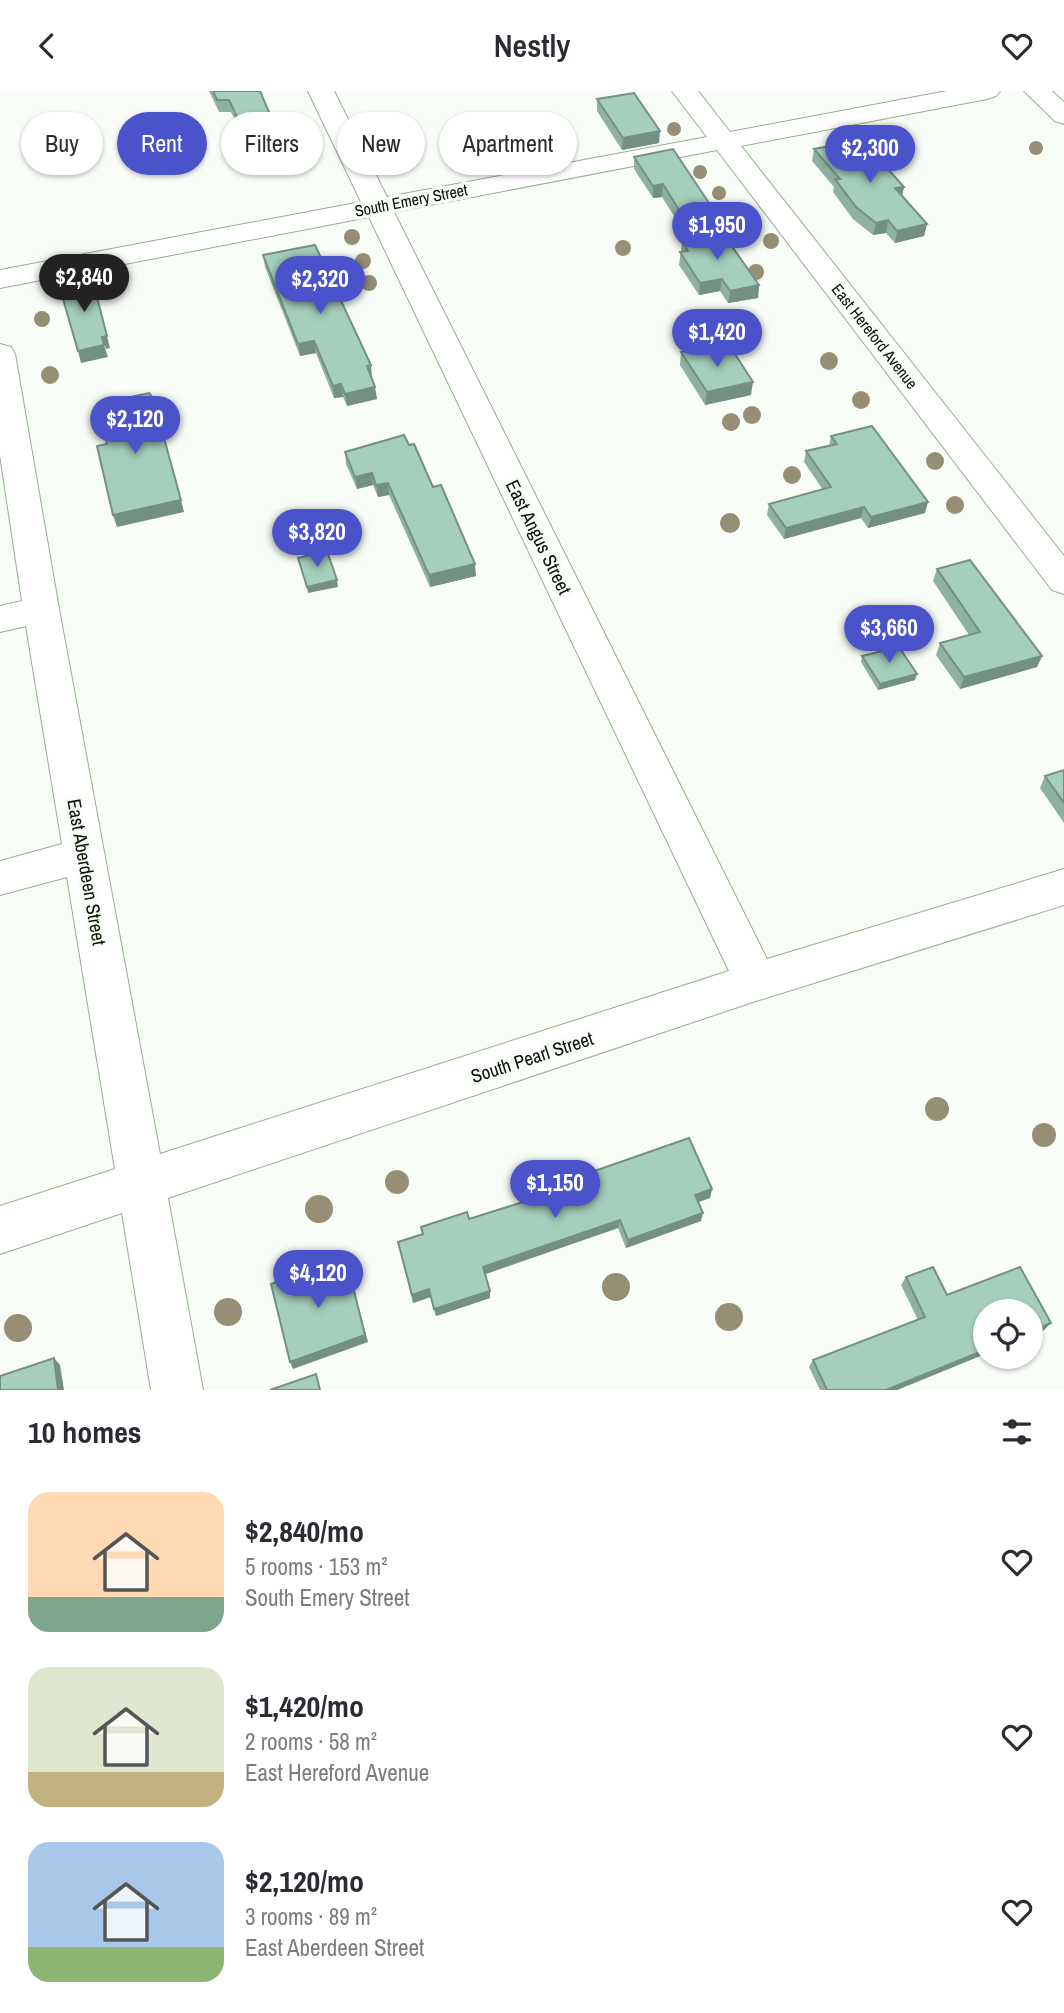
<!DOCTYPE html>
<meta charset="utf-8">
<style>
body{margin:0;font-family:"Archivo Narrow",sans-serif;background:#f7f7f7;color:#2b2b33;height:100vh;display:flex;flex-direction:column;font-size:26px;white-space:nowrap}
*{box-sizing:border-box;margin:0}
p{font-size:23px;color:#7c7c81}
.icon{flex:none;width:38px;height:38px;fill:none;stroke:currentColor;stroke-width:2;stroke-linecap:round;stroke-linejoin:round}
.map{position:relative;height:1299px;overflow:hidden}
.panel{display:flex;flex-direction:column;background:#fff;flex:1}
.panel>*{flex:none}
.hud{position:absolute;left:21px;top:21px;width:700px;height:63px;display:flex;gap:14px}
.tools{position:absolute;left:973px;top:1208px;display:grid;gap:14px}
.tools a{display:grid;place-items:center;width:70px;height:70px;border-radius:50%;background:#fff;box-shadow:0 2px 5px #0004;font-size:35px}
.price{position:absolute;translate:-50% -60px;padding:0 16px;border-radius:24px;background:#4a53c9;color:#fff;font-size:23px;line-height:46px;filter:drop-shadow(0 2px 4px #0008)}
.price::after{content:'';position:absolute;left:50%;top:42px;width:21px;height:16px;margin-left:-10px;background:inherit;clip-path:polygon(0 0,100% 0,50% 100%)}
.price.current{background:#222;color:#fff}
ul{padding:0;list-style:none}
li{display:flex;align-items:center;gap:21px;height:175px;padding:0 28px}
li span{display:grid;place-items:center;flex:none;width:196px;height:140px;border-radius:21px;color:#555}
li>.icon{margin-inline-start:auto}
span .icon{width:84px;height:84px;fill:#fffc;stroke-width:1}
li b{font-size:30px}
h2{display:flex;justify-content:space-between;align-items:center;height:84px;padding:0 28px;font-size:30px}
.chip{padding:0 24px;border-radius:32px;background:#fff;box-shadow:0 2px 5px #0004;font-size:24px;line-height:63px}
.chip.current{background:#4a53c9;color:#fff}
header{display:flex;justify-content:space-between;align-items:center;height:91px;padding:0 28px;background:#fff;font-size:32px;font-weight:600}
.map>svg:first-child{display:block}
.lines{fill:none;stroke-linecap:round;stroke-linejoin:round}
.minor-casing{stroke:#96ae91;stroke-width:2}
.minor{fill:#fff;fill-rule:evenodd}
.tree{fill:#968f75}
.wall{fill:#8eb1a2}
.shaded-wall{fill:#749084}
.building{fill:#a5cebc;stroke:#749084;stroke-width:2}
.labels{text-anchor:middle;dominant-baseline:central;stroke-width:7;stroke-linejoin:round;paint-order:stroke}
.far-street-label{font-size:16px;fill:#091207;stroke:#f8fdf7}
.street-label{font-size:19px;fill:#091207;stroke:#f8fdf7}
</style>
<header><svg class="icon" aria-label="back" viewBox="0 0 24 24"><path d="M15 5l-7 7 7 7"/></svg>Nestly<svg class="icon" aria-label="heart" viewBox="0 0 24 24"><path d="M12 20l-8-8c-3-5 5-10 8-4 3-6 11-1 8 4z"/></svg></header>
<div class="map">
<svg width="1064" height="1299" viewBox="0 0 1064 1299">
<rect width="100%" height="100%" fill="#f8fdf7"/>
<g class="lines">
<!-- minor casing -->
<g class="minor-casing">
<path id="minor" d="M308,0H334L387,106L707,46L672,0H698L730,41L947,0H1000L996,5L987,8L741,55L1064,465V503L1052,499L717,59L394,121L767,868L1064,778V814L756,910L168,1107L203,1299H151L122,1122L0,1163V1115L115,1078L67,786L0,804V770L62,753L26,535L0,541V515L22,510L0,364V253L11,256L15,263L59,518L160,1063L729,880L369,126L0,197V179L361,111Z
M1024,0H1052L1064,11V33L1055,30Z"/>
</g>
<!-- minor -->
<use href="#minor" class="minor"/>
</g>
<!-- trees -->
<g class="tree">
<circle cx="674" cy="38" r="7"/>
<circle cx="1036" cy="57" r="7"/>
<circle cx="700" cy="81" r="7"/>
<circle cx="719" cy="102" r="7"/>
<circle cx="352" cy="146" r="8"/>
<circle cx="771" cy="150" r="8"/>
<circle cx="623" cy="157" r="8"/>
<circle cx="363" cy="170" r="8"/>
<circle cx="756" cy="181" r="8"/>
<circle cx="369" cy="192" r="8"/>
<circle cx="42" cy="228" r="8"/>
<circle cx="711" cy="241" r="8"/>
<circle cx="829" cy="270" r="9"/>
<circle cx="50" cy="284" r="9"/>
<circle cx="861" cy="309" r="9"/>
<circle cx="752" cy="324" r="9"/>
<circle cx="731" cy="331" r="9"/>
<circle cx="935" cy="370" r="9"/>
<circle cx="792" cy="384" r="9"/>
<circle cx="955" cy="414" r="9"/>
<circle cx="730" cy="432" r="10"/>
<circle cx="937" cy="1018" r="12"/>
<circle cx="1044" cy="1044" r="12"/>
<circle cx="397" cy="1091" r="12"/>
<circle cx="319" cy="1118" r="14"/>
<circle cx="616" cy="1196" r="14"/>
<circle cx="228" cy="1221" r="14"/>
<circle cx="729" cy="1226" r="14"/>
<circle cx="18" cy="1237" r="14"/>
</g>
<!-- wall -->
<path class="wall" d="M209,0H260L272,28L274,40L243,46L231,21H219Z
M597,8L659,52L622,59L597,20Z
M814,58L904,96L902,105L927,133L924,145L895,152L886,142L873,144L853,128L833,101L834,96L812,70Z
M634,66L719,127L717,139L686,144L662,106L653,107L634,78Z
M682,151L759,194L758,207L728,212L720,200L699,204L679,174Z
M263,164L372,287L377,308L347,315L343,306L334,307L316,262L300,265L265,176Z
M681,261L719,263L751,304L705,314L680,274Z
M831,345L925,422L868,437L861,427L784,448L767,424L769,413L823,399L804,371L806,360L829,355Z
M409,354L433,396L476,485L430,496L389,404L378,406L373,394L357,398L346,373L345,361Z
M937,478L1042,565L1037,576L960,598L936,564L940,552L969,544L933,490Z
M862,565L915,589L878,599L861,571Z
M1064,679V732L1040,697L1045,685Z
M586,1083L712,1098L710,1107L698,1111L701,1130L626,1157L618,1137L485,1183L490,1200V1207L436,1225L431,1206L413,1212L400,1160L469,1128L520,1111L519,1101Z
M906,1186L947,1204L1044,1239L897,1299H820L809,1276L813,1269L918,1229L901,1194Z"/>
<!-- shaded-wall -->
<path class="shaded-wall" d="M272,28L274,40L243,46L241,34Z
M660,40L659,52L622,59L623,47Z
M663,93L662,106L653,107V95Z
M904,96L901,108L895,97Z
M719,127L717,139L686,144L687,132Z
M888,129L886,142L873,144L876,132Z
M927,133L924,145L895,152L897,140Z
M92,187L110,257L106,258L102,246Z
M722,188L720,200L699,204L700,192Z
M759,194L758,207L728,212L730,200Z
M314,250L316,262L300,265L298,253Z
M104,254L108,266L81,272L78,260Z
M371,274L372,287L367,275Z
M753,291L751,304L705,314L707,301Z
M341,293L343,306L334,307L333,295Z
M375,296L377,308L347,315L345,303Z
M372,382L373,394L357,398L355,386Z
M388,392L389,404L378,406L376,394Z
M181,409L184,421L117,436L113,424Z
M928,411L925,422L868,437L871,426Z
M864,416L861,427L784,448L786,437Z
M475,473L476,485L430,496L429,484Z
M337,489L338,496L308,502L307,496Z
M1042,565L1037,576L960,598L964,586Z
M917,583L915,589L878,599L880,593Z
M712,1098L710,1107L693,1113L695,1104Z
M703,1122L701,1130L626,1157L628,1149Z
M620,1129L618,1137L483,1184V1176Z
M348,1176L368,1251L293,1278L290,1271Z
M429,1198L431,1206L413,1212L412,1204Z
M490,1200V1207L436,1225L434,1218Z
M1051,1232L1044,1239L1031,1245V1240Z
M985,1259V1263L897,1299H886Z
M54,1267L60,1274L64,1299H58Z"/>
<!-- building -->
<path class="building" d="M213,0H260L272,28L241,34L229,9H217Z
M634,2L660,40L623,47L597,8Z
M862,49L904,96L895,97L927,133L897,140L888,129L876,132L856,116L835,88H840L814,58Z
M673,58L719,127L687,132L663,93L653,95L634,66Z
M722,141L759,194L730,200L722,188L700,192L680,161L688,160L682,151Z
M315,154L371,274L367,275L375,296L345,303L341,293L333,295L314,250L298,253L263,164Z
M92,187L107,245L102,246L104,254L78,260L59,194Z
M714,255L719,263L733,260L753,291L707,301L681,261Z
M149,302L153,307L181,409L113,424L97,355L107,353L97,313Z
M872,335L928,411L871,426L864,416L786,437L769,413L831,396L806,360L837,353L831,345Z
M404,344L409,354L414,353L433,396L441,394L475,473L429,484L388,392L376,394L372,382L355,386L345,361Z
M327,460L337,489L307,496L298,467Z
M970,469L1042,565L964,586L940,552L980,541L937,478Z
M899,556L917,583L880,593L862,565Z
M1064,679V712L1045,685Z
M689,1047L712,1098L695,1104L703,1122L628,1149L620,1129L483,1176L490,1200L434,1218L429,1198L412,1204L398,1151L423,1143L421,1136L467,1121L469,1128L523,1111L519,1101L584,1079L586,1083Z
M346,1168L365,1244L290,1271L271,1193Z
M933,1176L947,1204L1020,1176L1051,1232L1031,1240V1220H985V1259L886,1299H827L813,1269L925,1226L906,1186Z
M54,1267L58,1299H0V1285Z
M316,1283L320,1299H270Z"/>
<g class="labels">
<!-- far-street labels -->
<g class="far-street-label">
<text transform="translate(411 109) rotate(-11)">South Emery Street</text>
<text transform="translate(875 245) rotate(52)">East Hereford Avenue</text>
</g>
<!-- street labels -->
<g class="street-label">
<text transform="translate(539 446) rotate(64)">East Angus Street</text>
<text transform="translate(87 781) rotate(80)">East Aberdeen Street</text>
<text transform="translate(532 966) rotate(-18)">South Pearl Street</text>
</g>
</g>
</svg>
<div class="tools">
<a><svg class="icon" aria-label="locate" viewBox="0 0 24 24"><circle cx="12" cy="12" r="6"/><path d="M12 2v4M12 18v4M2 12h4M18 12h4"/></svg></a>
</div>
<b class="price" style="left:870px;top:94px">$2,300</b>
<b class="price" style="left:717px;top:171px">$1,950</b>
<b class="price current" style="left:84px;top:223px">$2,840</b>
<b class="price" style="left:320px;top:225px">$2,320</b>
<b class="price" style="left:717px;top:278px">$1,420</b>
<b class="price" style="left:135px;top:365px">$2,120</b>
<b class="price" style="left:317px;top:478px">$3,820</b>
<b class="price" style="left:889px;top:574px">$3,660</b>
<b class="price" style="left:555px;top:1129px">$1,150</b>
<b class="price" style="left:318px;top:1219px">$4,120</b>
<div class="hud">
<a class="chip">Buy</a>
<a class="chip current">Rent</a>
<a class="chip">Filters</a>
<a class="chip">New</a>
<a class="chip">Apartment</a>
</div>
</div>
<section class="panel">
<h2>10 homes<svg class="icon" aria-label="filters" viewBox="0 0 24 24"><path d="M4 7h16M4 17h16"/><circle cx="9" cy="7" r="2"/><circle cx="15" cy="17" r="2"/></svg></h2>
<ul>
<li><span style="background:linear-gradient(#ffd9b3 75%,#7fa58c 0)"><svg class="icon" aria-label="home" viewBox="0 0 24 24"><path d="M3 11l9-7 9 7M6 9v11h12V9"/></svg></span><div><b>$2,840/mo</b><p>5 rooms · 153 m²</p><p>South Emery Street</p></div><svg class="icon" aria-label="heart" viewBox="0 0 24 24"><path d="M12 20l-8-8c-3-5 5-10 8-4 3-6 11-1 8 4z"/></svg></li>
<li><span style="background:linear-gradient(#dfe7d0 75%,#c2b280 0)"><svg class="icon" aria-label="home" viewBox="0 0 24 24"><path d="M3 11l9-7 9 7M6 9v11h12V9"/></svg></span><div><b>$1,420/mo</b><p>2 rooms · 58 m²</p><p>East Hereford Avenue</p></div><svg class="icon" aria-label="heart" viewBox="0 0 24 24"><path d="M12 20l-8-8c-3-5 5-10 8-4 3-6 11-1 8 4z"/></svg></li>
<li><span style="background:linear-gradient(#a9c7e8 75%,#8fb573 0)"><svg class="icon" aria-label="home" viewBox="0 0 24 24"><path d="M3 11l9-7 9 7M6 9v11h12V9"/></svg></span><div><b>$2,120/mo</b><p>3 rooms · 89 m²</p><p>East Aberdeen Street</p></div><svg class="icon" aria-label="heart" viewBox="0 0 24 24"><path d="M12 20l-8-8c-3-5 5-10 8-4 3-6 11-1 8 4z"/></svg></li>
</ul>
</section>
